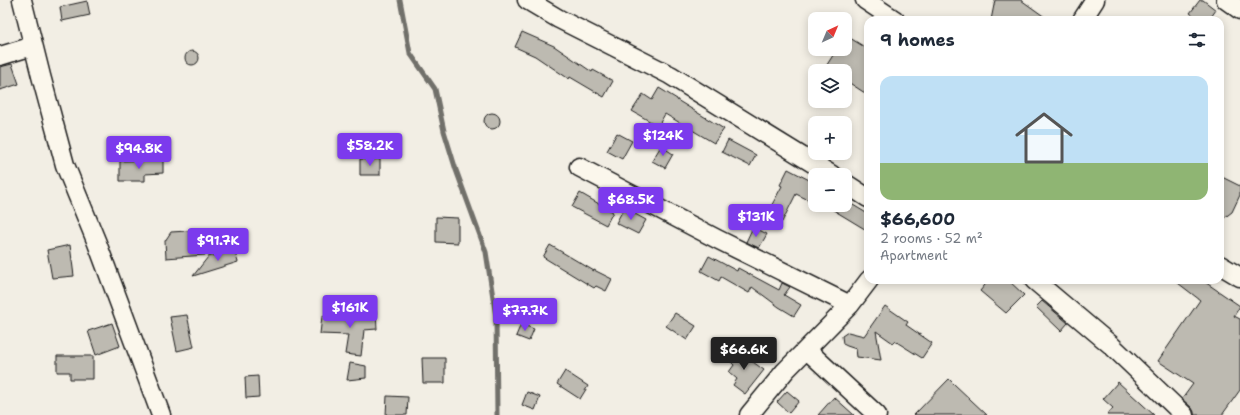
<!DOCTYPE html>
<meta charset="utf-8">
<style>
body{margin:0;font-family:"Shantell Sans",sans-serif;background:#f2f2f3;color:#1f2937;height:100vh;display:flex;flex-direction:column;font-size:15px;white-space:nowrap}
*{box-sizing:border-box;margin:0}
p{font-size:13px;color:#747a83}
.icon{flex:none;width:22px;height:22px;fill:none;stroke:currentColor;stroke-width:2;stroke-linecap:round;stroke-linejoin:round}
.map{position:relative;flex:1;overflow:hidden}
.side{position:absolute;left:864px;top:16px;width:360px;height:268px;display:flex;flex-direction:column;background:#fff;border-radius:12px;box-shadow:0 2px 10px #0003}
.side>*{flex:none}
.needle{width:26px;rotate:44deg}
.tools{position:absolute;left:808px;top:12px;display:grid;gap:8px}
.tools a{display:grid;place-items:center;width:44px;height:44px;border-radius:8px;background:#fff;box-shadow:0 2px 10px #0003;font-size:20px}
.price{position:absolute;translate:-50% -34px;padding:0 9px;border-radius:4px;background:#7c3aed;color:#fff;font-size:13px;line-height:26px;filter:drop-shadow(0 1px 2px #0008)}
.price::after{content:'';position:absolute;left:50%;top:24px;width:12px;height:9px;margin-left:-6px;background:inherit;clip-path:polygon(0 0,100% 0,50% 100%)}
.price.active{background:#222;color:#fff}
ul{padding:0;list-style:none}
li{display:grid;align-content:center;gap:8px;height:212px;padding:0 16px}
li span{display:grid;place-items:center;height:124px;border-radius:12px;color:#555}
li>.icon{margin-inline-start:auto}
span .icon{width:72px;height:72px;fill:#fffc;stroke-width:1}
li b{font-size:17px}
h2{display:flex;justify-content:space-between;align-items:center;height:48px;padding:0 16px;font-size:17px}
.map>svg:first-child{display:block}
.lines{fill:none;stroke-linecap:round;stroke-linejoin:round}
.stream{stroke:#716f6b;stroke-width:5}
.building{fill:#bdbab1;stroke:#1c1c1c}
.minor-casing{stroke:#1c1c1c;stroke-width:21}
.minor{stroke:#fbf7ec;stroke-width:18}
</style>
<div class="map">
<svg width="1240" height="415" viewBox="0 0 1240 415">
<rect width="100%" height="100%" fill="#f2eee4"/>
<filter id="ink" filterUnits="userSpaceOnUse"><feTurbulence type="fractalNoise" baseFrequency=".025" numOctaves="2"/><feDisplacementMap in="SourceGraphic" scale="8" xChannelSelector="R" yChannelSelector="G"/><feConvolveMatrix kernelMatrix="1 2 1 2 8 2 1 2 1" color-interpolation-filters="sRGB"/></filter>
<g filter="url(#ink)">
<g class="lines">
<!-- stream -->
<path class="stream" d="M400,0L410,53L435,89L444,131L456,170L486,252L496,317L497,415"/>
</g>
<!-- building -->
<path class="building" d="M995,0H1021L1049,20H991Z
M1200,0H1203L1216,10L1209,20H1200L1190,13Z
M87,1L90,15L62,21L60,7Z
M522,32L554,46L592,72L593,70L613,81L604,97L570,77L569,79L535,56L515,47Z
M845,35L868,49V95L845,80V71H823L837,49H845Z
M185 58a7 7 0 1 1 14 0a7 7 0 1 1-14 0Z
M12,64L19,84L0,90V67Z
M659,88L677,99V100L724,129L714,143L665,114L658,126L632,111L643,94L652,100Z
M484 121a8 8 0 1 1 16 0a8 8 0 1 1-16 0Z
M617,133L632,141L622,159L607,151Z
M728,140L756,155L750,166L722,152Z
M661,146L673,154L665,168L652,161Z
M360,159H380V175H360Z
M163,160V173L145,174V181H120V161Z
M788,169L815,183V203L796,194L782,222L767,214L782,186L780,185Z
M1220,176L1240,186V195L1232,212L1220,221Z
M580,193L613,212L606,225L572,207Z
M825,205H853L868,214V231Z
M624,208L646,220L638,234L616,223Z
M436,217L458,218V243L436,242Z
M753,227L767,234L759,248L746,242Z
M203,230L205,255L166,258L165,241L171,232Z
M70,245L74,276L52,278L47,250Z
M550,245L594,271V270L612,279L606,291L596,286L594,288L543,257Z
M234,250L238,262L193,276L208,257Z
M709,256L737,271L738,268L779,290L782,283L790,287L784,295L801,305L794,316L779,307L752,287L749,293L721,277L719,281L701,271Z
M989,280H1008L1024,295L1006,313L980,291Z
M1174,280H1202L1240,306L1234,316L1240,319V390L1222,415H1194V412L1192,408L1182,399L1193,384L1158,361L1200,300Z
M1042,301L1068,323L1061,331L1036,307Z
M885,306L908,322L906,325L932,343L922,358L895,341L893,343L876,331L881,360L857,357L856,349L847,346L843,344L842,336L848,332L864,336Z
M376,311L377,329L364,330L361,356L345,354L348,335L320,334L322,316L357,318V312Z
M675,313L696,326L687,340L666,326Z
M187,315L194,347L177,351L170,317Z
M112,323L120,346L96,355L88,331Z
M521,324L534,329L529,341L516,336Z
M735,349L764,370L745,394L733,385L737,379L729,372L734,365L730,361V356Z
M57,356H93V379H70V372H57Z
M422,358H445V383H423Z
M350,363L366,366V378L347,380Z
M565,371L588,386L580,399L557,384Z
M258,376L259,397L246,398L245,377Z
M949,379L954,384L987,415H914Z
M1118,382L1154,415H1107L1113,408L1103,399Z
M787,391L799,401L789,413L777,402Z
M527,392L540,397L535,410L522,405Z
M387,396L408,397L407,415H386Z
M834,397L854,415H818Z"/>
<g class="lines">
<!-- minor casing -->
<g class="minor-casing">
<path id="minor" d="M22,0L41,76L65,165L97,243L161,415
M527,0L559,19L670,75L832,175
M865,0L895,20
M1226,0L1240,10
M1082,20L1095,0
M0,56L33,46
M579,167L717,239L850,305
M845,183L868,198
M1220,265L1240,277
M1034,280L1111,345L1184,415
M807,350L877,415
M749,415L785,371L850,305L869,280"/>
</g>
<!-- minor -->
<use href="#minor" class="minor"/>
</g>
</g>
</svg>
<div class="tools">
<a><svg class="needle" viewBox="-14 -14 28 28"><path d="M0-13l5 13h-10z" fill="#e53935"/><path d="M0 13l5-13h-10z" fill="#747a83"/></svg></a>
<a><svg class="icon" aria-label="layers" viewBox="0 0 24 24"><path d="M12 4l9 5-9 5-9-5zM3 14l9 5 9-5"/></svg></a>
<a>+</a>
<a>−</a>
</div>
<b class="price" style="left:663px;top:157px">$124K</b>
<b class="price" style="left:370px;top:167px">$58.2K</b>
<b class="price" style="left:139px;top:170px">$94.8K</b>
<b class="price" style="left:631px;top:221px">$68.5K</b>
<b class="price" style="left:756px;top:238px">$131K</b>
<b class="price" style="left:218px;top:262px">$91.7K</b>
<b class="price" style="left:350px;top:329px">$161K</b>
<b class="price" style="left:525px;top:332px">$77.7K</b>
<b class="price active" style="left:744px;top:371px">$66.6K</b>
<section class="side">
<h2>9 homes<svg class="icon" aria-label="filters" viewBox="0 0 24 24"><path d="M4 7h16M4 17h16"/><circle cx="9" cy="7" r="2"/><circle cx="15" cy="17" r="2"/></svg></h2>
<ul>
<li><span style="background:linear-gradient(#bfe0f5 70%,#8fb573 0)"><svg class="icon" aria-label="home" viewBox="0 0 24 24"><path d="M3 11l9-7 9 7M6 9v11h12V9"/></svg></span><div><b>$66,600</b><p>2 rooms · 52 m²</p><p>Apartment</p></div></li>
</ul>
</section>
</div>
